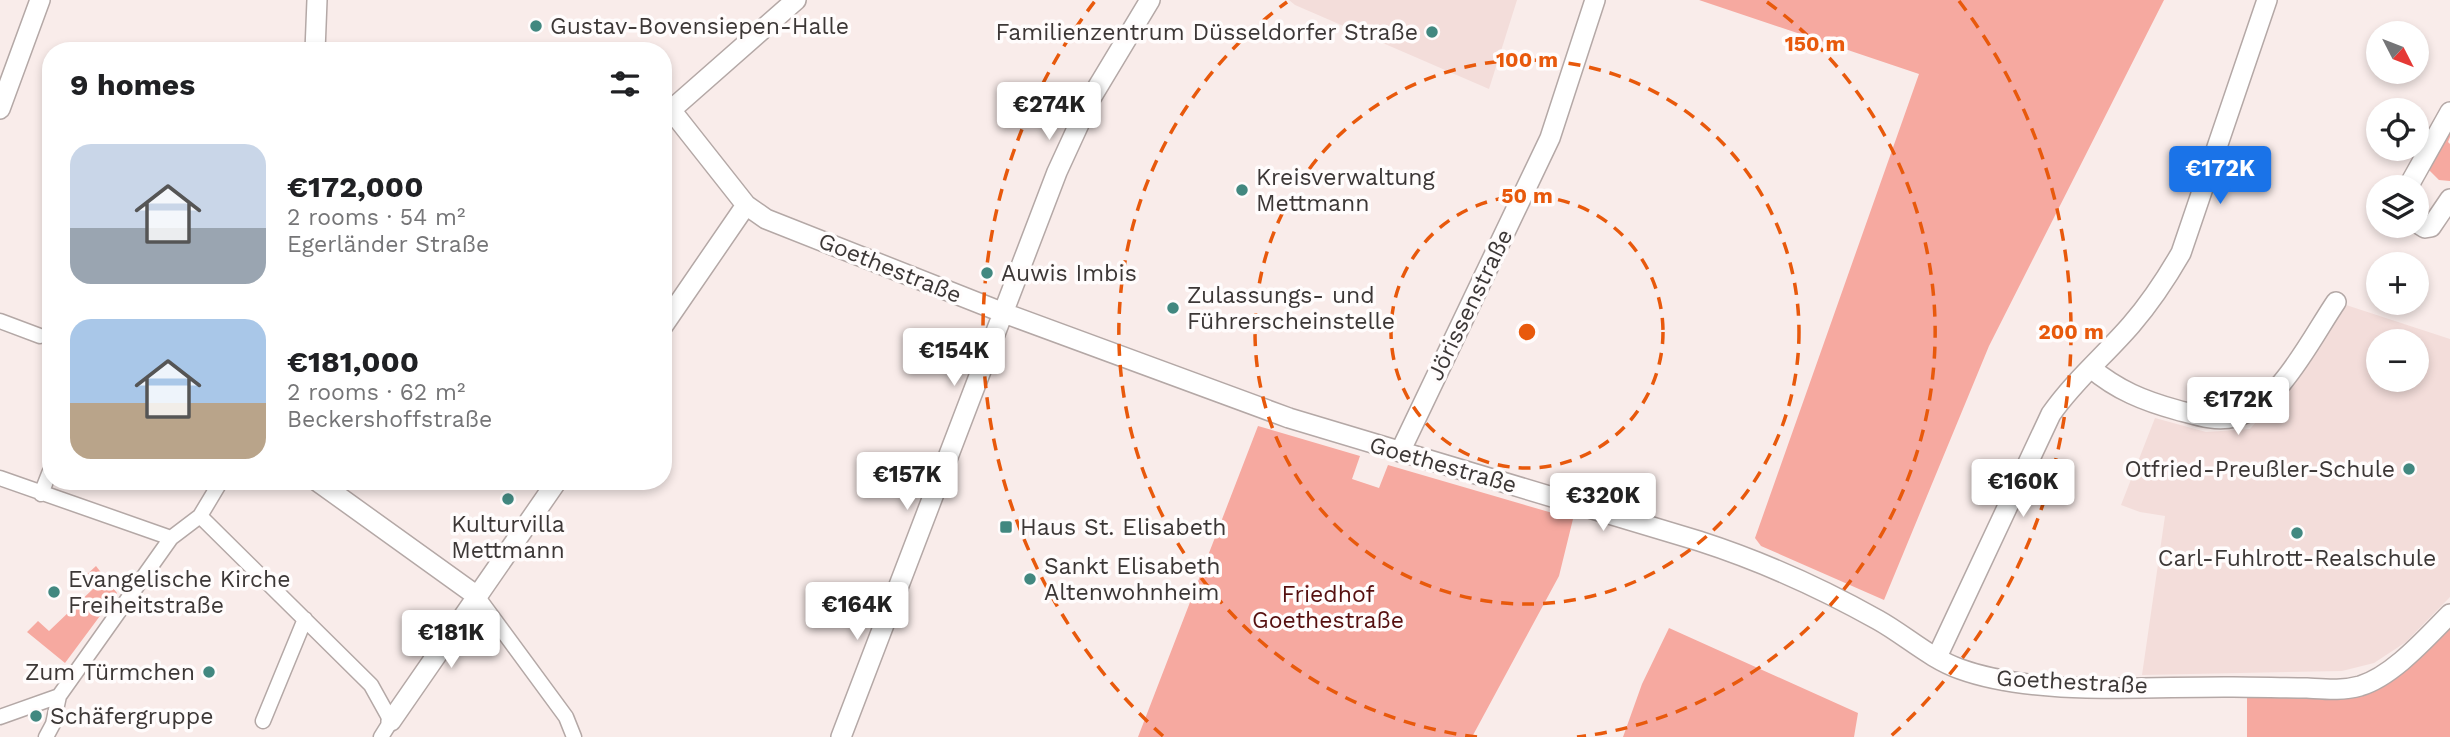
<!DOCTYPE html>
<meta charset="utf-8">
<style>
body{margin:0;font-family:"Work Sans",sans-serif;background:#f2f2f2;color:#202124;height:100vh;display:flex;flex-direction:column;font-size:26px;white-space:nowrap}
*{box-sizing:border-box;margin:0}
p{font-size:23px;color:#757577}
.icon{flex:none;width:38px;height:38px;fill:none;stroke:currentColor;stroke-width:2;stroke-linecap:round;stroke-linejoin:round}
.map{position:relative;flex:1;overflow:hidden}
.details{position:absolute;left:42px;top:42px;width:630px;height:448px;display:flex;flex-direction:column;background:#fff;border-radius:28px;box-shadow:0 4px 10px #0003}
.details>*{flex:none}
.needle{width:46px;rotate:132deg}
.fabs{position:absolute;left:2366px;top:21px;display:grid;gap:14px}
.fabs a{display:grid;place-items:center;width:63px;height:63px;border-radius:50%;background:#fff;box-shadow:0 4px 10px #0003;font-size:35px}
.price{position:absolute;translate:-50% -60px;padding:0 16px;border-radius:7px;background:#fff;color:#222;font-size:23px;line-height:46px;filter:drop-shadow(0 2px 4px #0008)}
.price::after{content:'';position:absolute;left:50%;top:42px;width:21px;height:16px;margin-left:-10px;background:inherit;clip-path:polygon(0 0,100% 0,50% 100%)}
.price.current{background:#1a73e8;color:#fff}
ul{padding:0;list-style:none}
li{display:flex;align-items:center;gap:21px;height:175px;padding:0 28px}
li span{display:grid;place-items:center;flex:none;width:196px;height:140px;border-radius:21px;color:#555}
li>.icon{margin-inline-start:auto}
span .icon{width:84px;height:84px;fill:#fffc;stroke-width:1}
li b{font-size:30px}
h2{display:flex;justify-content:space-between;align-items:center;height:84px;padding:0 28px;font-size:30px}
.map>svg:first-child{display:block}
.built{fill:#f3ddda;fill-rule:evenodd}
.green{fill:#f6a9a0}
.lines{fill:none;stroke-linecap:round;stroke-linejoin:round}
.pedestrian-casing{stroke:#b4a8a6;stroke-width:17}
.minor-casing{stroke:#b4a8a6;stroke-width:22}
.pedestrian{stroke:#fff;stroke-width:14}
.minor{stroke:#fff;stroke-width:19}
.ring{fill:none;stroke:#e8590c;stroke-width:3.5;stroke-dasharray:12 9}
.poi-dot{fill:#428880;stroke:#fffcfc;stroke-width:2.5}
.labels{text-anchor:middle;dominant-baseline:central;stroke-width:7;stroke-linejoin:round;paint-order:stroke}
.poi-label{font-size:23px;fill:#3c3736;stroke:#fffcfc;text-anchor:start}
.street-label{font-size:23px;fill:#3c3736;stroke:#fffcfc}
.park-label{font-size:23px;fill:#560f0f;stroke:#fffcfc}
.centre{fill:#e8590c;stroke:#fffcfc;stroke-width:3.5}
.ring-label{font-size:21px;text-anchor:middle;font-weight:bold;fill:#e8590c;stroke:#fffcfc;stroke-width:7;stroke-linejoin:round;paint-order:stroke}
</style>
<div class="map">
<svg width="2450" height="737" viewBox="0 0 2450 737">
<rect width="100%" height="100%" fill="#f9ecea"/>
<!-- built -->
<path class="built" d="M1289,0H1517L1489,89L1295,5Z
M2343,304L2450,339V597L2406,642L2374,663L2342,671L2142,675L2165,516L2140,512L2121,505L2155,418L2206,432L2250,429L2285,388ZM2378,341H2417V380H2378Z"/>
<!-- green -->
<path class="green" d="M2164,0L1989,346L1884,600L1761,546L1755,538L1919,74L1699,0Z
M2450,124V137L2448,142L2450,144V181L2439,180L2426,167Z
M1258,426L1360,456L1352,479L1379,488L1388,465L1573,519L1559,576L1472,737H1138Z
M96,566L117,593L65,663L27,632L38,621L49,631L94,588L84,577Z
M2450,622V737H2247V692H2366Z
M1669,628L1858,713L1854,737H1623L1642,684Z"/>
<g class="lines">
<!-- pedestrian casing -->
<g class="pedestrian-casing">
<path id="pedestrian" d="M0,321L40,336
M0,478L171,538
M41,494L50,471
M200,516L371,685L391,721L381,737
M477,596L566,717L574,737
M0,717L59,696L171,538L200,516L221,481
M263,721L305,619
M46,737L53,724L59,696"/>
</g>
<!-- minor casing -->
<g class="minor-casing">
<path id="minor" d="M315,51L317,0
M0,109L40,0
M671,110L746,205L766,219L1004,313L1289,418L1699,541C1761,561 1821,588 1878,620C1905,635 1931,659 1960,669C2037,697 2150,686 2233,687C2258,687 2283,688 2307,688C2325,689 2342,691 2360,686C2393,676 2426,638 2450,614
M663,117L796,0
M2408,187L2450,112
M2417,223L2425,228L2431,227L2450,199
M663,326L746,205
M2091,368C2117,390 2144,401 2177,410C2196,415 2215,422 2235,417C2279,406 2312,337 2336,302
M1400,452L1550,138L1595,0
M317,481L477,596
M1937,657L2051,414C2074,381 2105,355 2131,325C2150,303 2166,279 2181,253L2267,0
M391,721L557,481
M841,737L1057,172L1091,98L1150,0"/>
</g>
<!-- pedestrian -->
<use href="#pedestrian" class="pedestrian"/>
<!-- minor -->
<use href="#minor" class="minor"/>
</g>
<!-- distance rings -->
<g class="ring">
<circle cx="1527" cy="332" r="136"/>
<circle cx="1527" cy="332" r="272"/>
<path d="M1477 737A408 408 0 0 1 1287 2M1767 2A408 408 0 0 1 1577 737"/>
<path d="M1163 736A544 544 0 0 1 1095 1M1959 1A544 544 0 0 1 1891 736"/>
</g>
<!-- markers -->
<g class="poi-dot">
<circle cx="536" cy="26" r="7"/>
<circle cx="1432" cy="32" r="7"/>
<circle cx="1242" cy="190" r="7"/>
<circle cx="987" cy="273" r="7"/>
<circle cx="1173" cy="308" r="7"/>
<circle cx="2409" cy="469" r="7"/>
<circle cx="508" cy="499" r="7"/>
<rect x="999" y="520" width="14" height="14" rx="3.5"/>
<circle cx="2297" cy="533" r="7"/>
<circle cx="1030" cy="579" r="7"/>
<circle cx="54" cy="592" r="7"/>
<circle cx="209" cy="672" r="7"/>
<circle cx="36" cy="716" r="7"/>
</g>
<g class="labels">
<!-- poi labels -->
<g class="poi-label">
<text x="550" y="26">Gustav-Bovensiepen-Halle</text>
<text x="1418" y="32" text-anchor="end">Familienzentrum Düsseldorfer Straße</text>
<text x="1256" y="177">Kreisverwaltung<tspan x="1256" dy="26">Mettmann</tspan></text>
<text x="1001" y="273">Auwis Imbis</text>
<text x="1187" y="295">Zulassungs- und<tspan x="1187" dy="26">Führerscheinstelle</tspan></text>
<text x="2395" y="469" text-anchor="end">Otfried-Preußler-Schule</text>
<text x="508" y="524" text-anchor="middle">Kulturvilla<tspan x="508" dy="26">Mettmann</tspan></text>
<text x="1020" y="527">Haus St. Elisabeth</text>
<text x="2297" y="558" text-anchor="middle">Carl-Fuhlrott-Realschule</text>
<text x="1044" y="566">Sankt Elisabeth<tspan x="1044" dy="26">Altenwohnheim</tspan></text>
<text x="68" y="579">Evangelische Kirche<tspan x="68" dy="26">Freiheitstraße</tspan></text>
<text x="195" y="672" text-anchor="end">Zum Türmchen</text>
<text x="50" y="716">Schäfergruppe</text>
</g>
<!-- street labels -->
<g class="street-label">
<text transform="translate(890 268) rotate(22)">Goethestraße</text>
<text transform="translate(1470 305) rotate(-64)">Jörissenstraße</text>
<text transform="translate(1443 465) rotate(16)">Goethestraße</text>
<text transform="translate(2072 682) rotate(3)">Goethestraße</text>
</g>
<!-- park labels -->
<g class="park-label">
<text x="1328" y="594">Friedhof<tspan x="1328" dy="26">Goethestraße</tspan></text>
</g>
</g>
<circle cx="1527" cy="332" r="10" class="centre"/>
<g class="ring-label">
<text x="1815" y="51">150 m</text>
<text x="1527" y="67">100 m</text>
<text x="1527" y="203">50 m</text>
<text x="2071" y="339">200 m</text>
</g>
</svg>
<div class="fabs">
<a><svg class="needle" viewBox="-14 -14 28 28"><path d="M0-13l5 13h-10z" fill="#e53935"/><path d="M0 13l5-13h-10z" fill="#757577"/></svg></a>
<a><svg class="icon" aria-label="locate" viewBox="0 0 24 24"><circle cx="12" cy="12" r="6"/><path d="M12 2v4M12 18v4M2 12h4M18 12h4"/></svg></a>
<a><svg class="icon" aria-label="layers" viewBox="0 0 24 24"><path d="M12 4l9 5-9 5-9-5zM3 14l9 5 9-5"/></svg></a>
<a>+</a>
<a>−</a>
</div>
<b class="price" style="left:1049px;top:142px">€274K</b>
<b class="price current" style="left:2220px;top:206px">€172K</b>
<b class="price" style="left:954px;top:388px">€154K</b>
<b class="price" style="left:2238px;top:437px">€172K</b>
<b class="price" style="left:907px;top:512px">€157K</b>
<b class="price" style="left:2023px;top:519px">€160K</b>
<b class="price" style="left:1603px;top:533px">€320K</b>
<b class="price" style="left:857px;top:642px">€164K</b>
<b class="price" style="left:451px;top:670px">€181K</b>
<section class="details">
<h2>9 homes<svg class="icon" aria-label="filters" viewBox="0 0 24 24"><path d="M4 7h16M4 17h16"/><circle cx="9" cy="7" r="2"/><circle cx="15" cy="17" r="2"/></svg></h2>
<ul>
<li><span style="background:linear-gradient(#c9d6e8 60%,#9aa5b1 0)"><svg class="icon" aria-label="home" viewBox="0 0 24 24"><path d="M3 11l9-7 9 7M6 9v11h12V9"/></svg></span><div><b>€172,000</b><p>2 rooms · 54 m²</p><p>Egerländer Straße</p></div></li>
<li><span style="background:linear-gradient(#a9c7e8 60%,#b9a48a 0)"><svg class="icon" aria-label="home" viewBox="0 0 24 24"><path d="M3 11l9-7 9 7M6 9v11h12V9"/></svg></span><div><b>€181,000</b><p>2 rooms · 62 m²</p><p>Beckershoffstraße</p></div></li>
</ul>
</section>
</div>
